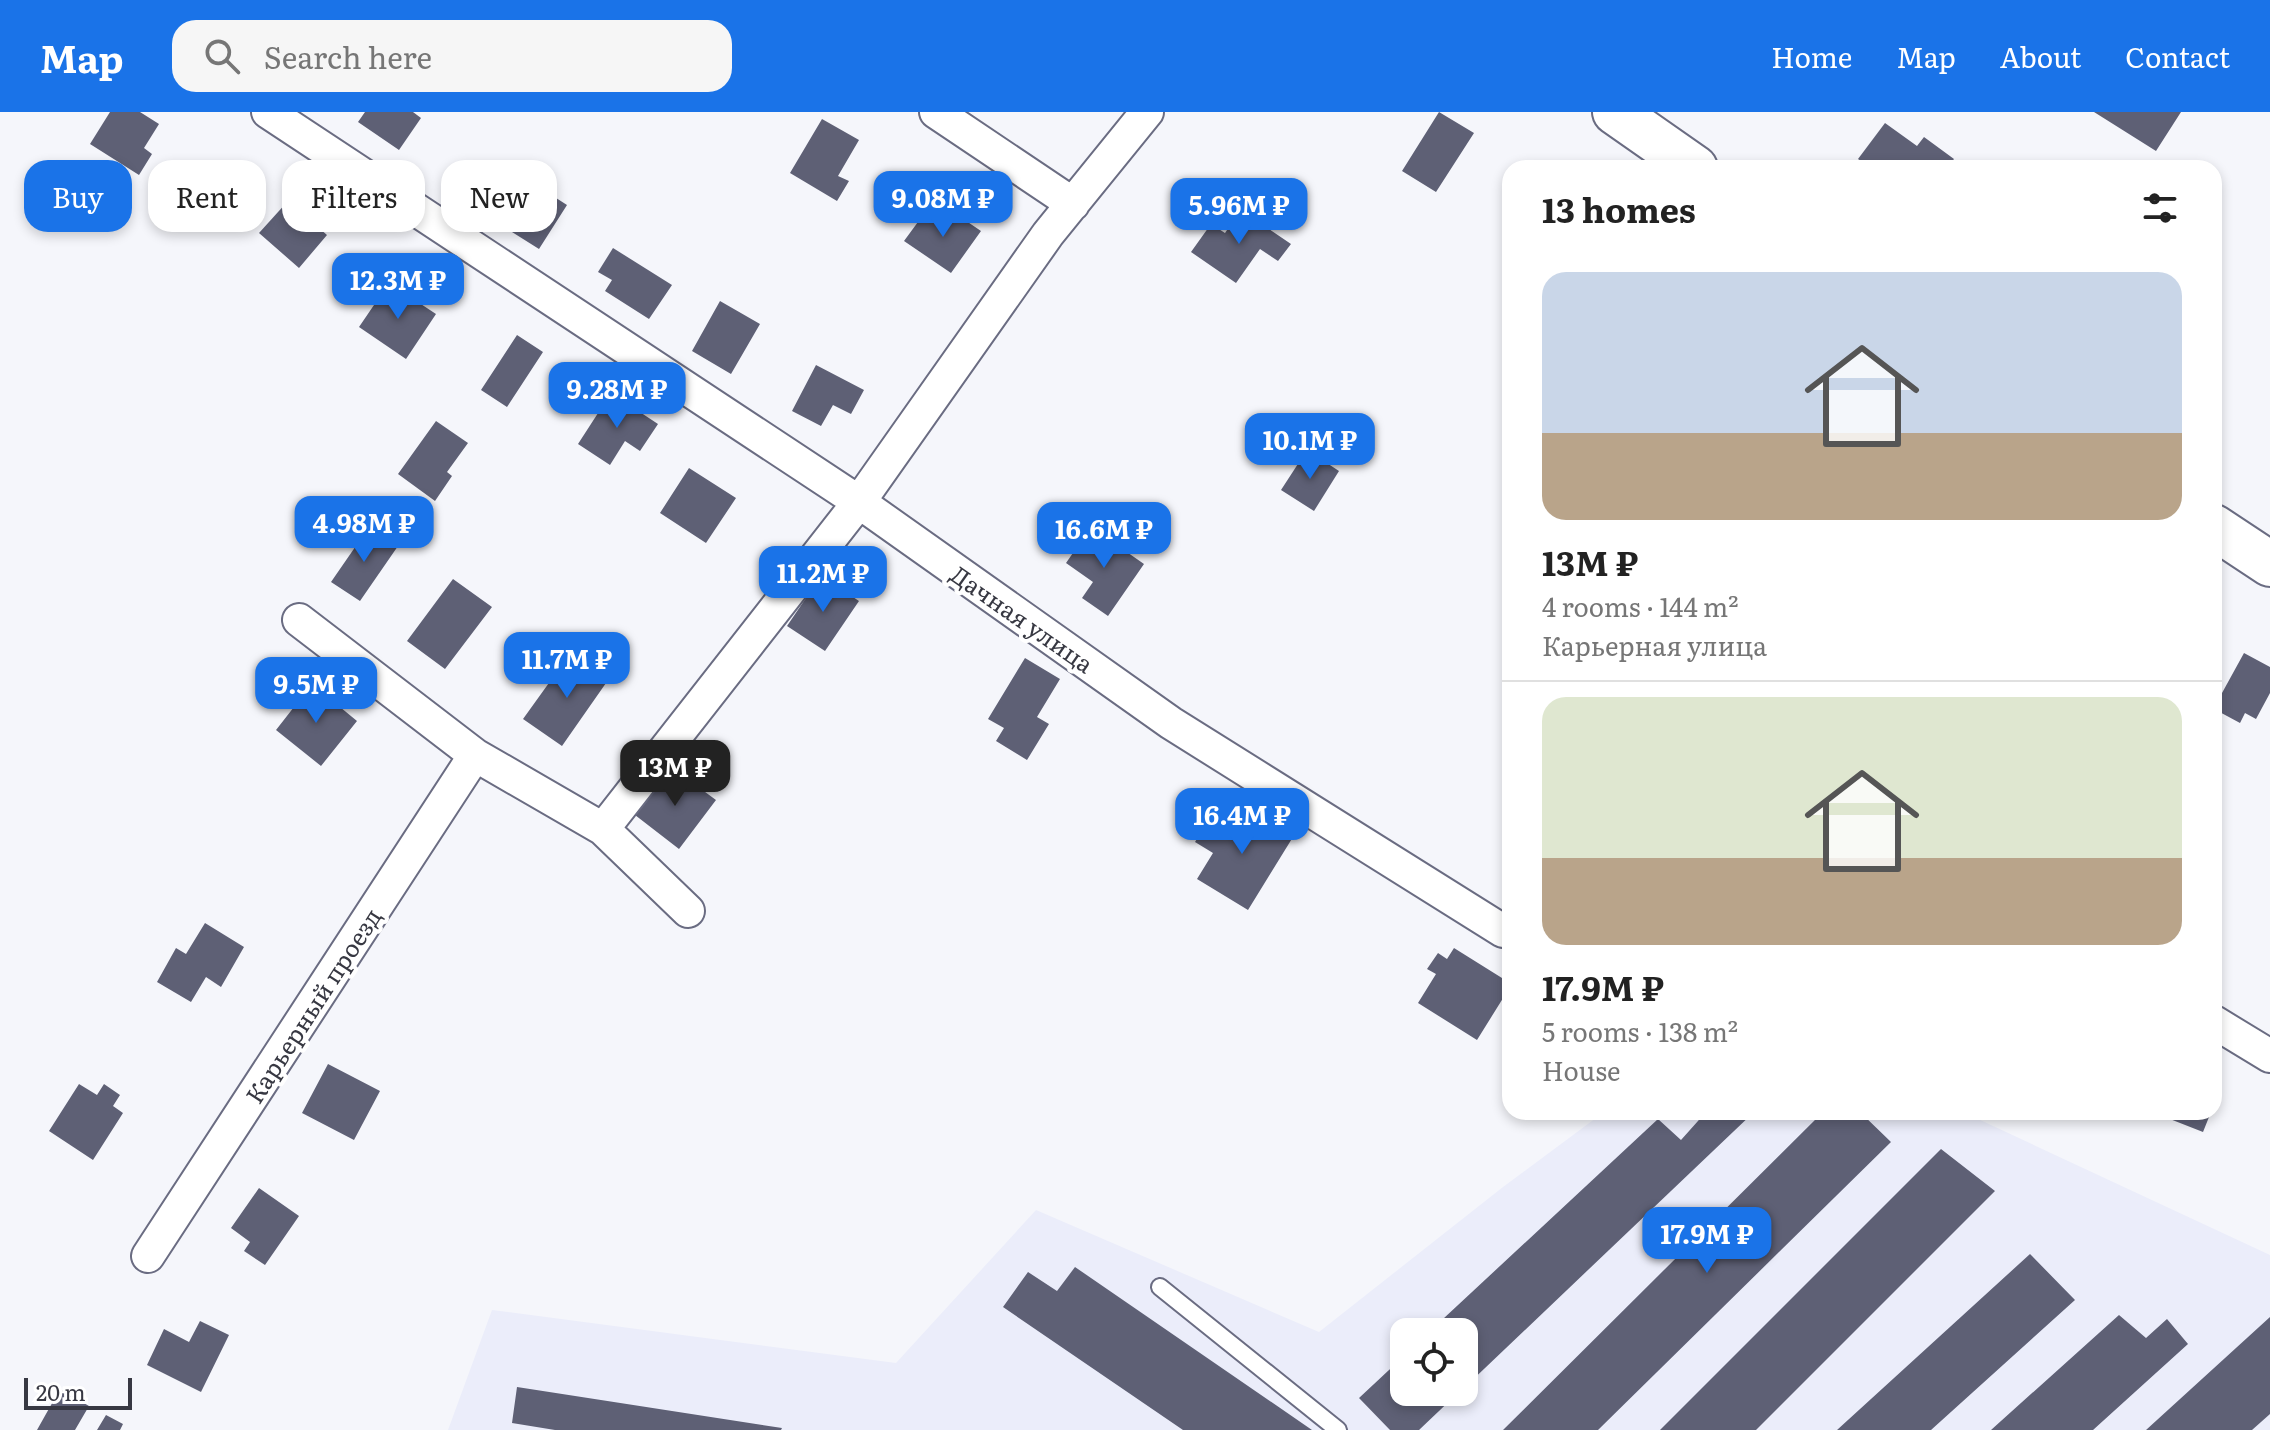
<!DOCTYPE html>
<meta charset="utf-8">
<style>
body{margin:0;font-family:Literata,serif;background:#f6f6f6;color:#222;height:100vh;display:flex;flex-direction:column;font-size:30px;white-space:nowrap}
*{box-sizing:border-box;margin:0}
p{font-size:26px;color:#767676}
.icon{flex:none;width:44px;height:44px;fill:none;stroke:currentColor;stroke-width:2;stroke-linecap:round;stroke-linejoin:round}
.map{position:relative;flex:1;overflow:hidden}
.panel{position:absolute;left:1502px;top:48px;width:720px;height:960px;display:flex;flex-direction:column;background:#fff;border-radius:24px;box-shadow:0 4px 12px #0003}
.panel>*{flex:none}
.top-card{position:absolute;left:24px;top:48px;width:760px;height:72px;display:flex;gap:16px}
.buttons{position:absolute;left:1390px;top:1206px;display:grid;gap:16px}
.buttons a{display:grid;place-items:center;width:88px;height:88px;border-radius:16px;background:#fff;box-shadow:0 4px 12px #0003;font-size:40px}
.scale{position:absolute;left:24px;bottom:20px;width:108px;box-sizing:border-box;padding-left:8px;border:4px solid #373842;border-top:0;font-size:22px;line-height:28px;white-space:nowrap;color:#373842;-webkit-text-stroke:6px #fff;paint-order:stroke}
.price{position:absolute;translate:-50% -68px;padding:0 18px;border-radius:16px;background:#1a73e8;color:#fff;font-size:26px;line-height:52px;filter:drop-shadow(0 2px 4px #0008)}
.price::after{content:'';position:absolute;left:50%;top:48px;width:24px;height:18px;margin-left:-12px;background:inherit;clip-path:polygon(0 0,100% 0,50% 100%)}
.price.current{background:#222;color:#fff}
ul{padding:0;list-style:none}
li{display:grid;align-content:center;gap:16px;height:424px;padding:0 40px}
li+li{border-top:2px solid #e0e0e0}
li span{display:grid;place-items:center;height:248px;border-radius:24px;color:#555}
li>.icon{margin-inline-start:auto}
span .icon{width:144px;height:144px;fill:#fffc;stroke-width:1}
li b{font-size:34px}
h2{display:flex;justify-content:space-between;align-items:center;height:96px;padding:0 40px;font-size:34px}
.chip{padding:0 28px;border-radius:24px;background:#fff;box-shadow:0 4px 12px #0003;font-size:28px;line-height:72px}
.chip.current{background:#1a73e8;color:#fff}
header{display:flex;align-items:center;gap:48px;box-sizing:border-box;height:112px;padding:0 40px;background:#1a73e8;color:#fff}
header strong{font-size:38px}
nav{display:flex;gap:44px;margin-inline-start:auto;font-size:28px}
.search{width:560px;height:72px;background:#f6f6f6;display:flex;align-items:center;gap:20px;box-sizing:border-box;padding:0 28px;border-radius:24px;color:#767676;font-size:30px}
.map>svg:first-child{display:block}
.built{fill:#ebedfa;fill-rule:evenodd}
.building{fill:#5e6075}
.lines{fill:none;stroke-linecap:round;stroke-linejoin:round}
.lane-casing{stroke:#6a6c82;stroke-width:20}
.street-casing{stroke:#6a6c82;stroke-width:36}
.secondary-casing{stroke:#6a6c82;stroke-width:48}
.lane{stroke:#fff;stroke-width:16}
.street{stroke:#fff;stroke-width:32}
.secondary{stroke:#fff;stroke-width:44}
.labels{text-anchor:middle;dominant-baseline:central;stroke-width:8;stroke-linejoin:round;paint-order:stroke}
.street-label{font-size:24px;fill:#373842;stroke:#fff}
</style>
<header>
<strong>Map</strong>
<div class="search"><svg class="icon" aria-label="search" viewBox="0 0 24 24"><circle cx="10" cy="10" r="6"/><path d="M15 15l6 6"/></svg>Search here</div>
<nav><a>Home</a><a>Map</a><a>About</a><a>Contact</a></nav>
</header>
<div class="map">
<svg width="2270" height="1318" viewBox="0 0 2270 1318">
<rect width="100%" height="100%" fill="#f5f6fb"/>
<!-- built -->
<path class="built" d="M1604,1000H1963L2270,1143V1318H448L492,1198L896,1251L1036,1098L1319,1220L1503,1075ZM1404,1220H1464V1280H1404Z"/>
<!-- building -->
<path class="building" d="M110,0H140L159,12L144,36L152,42L139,63L90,32Z
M365,0H413L421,6L399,38L358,10Z
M1439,0L1474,21L1436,80L1402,59Z
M2094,0H2181L2156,39Z
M822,7L859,28L838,64L849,69L837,89L790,61Z
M1885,11L1917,34L1924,25L1954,47L1947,56H1890L1883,51L1879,56H1871L1858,47Z
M528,68L567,93L539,137L493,108L511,80L518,84Z
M288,89L327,123L299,156L259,121Z
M950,98L981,119L951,161L904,129L926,99L942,110Z
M1241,98L1291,132L1278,149L1260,137L1236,171L1191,140L1211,112L1225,121Z
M613,136L672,173L649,207L605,179L612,168L598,160Z
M389,171L436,202L406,247L359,215Z
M720,189L760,212L731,262L692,239Z
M517,223L543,240L507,295L481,278Z
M816,253L864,278L851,302L833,293L821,314L792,299Z
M611,281L658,312L640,339L625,329L610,353L578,332Z
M436,309L468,331L447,360L452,364L435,389L398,362Z
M1307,338L1339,359L1314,399L1281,378Z
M689,356L736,386L706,431L660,401Z
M369,415L398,434L360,489L331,470Z
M1091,415L1144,452L1108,504L1082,486L1093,470L1066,451Z
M821,464L859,489L825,539L787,514Z
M453,467L492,495L445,557L407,529Z
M2244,541L2270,555V581L2256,607L2245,601L2240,611L2214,597V583L2217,578L2222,581Z
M1025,546L1060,567L1037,605L1049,612L1027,648L996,629L1004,616L988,607Z
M592,547L613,561L562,634L523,607L564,550L581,561Z
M312,572L357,609L321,654L276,618Z
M671,655L716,688L679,737L635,703Z
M1243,694L1293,725L1248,798L1197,767L1213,741L1195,730L1208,709L1226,721Z
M205,811L244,835L221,875L206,865L191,890L157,870L176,836L186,842Z
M1454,836L1510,871V875L1477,928L1418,891L1436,862L1427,857L1438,841L1447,847Z
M328,952L380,979L354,1028L302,1001Z
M79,972L97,983L104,972L120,983L113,994L123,1001L93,1048L49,1019Z
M1706,1000H1754L1464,1276V1220H1429L1658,1007L1681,1028Z
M1823,1000H1860L1891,1030L1598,1318H1503Z
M2152,1000H2211L2203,1020Z
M1941,1037L1995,1079L1756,1318H1660Z
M259,1076L299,1104L265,1153L244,1139L250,1130L231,1116Z
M2030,1142L2075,1188L1931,1318H1837Z
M1075,1155L1312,1318H1183L1003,1195L1028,1160L1057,1179Z
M2119,1203L2146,1226L2167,1207L2188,1232L2093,1318H1991Z
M2270,1205V1302L2252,1318H2146Z
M200,1209L229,1223L201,1280L147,1253L164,1217L189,1230Z
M1404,1244V1280H1459L1419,1318H1390L1359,1286Z
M517,1275L782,1316L781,1318H555L512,1311Z
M60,1277L89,1294L75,1318H37Z
M106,1303L123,1312L120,1318H97Z"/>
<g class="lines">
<!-- lane casing -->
<g class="lane-casing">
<path id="lane" d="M1160,1175L1338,1318"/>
</g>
<!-- street casing -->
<g class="street-casing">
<path id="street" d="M268,0L859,390L1171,611L1503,819
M936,0L1073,92
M299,508L475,643L603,717L688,799
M603,717L859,390L1048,122L1147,0
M2214,910L2270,944
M148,1144L475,643"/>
</g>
<!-- secondary casing -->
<g class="secondary-casing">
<path id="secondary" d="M1615,0L1695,56
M2214,415L2270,452"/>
</g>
<!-- lane -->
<use href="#lane" class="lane"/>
<!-- street -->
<use href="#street" class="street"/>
<!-- secondary -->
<use href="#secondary" class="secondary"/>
</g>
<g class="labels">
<!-- street labels -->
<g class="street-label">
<text transform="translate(1023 506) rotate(35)">Дачная улица</text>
<text transform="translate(312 893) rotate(-57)">Карьерный проезд</text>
</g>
</g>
</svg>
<div class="buttons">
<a><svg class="icon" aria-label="locate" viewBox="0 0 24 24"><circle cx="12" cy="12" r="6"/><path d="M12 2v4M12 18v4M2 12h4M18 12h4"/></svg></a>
</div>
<div class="scale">20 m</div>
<b class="price" style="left:943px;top:127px">9.08M ₽</b>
<b class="price" style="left:1239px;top:134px">5.96M ₽</b>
<b class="price" style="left:398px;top:209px">12.3M ₽</b>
<b class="price" style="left:617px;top:318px">9.28M ₽</b>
<b class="price" style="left:1310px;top:369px">10.1M ₽</b>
<b class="price" style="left:364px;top:452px">4.98M ₽</b>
<b class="price" style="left:1104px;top:458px">16.6M ₽</b>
<b class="price" style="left:823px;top:502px">11.2M ₽</b>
<b class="price" style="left:567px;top:588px">11.7M ₽</b>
<b class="price" style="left:316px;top:613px">9.5M ₽</b>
<b class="price current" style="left:675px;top:696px">13M ₽</b>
<b class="price" style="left:1242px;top:744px">16.4M ₽</b>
<b class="price" style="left:1707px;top:1163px">17.9M ₽</b>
<div class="top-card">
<a class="chip current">Buy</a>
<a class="chip">Rent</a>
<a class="chip">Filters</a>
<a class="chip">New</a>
</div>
<section class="panel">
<h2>13 homes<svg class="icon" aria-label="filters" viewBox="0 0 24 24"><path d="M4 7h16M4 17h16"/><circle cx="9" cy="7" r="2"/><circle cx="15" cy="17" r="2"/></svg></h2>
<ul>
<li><span style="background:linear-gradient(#c9d6e8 65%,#b9a48a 0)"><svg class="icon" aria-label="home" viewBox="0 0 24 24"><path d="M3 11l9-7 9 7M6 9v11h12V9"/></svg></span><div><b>13M ₽</b><p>4 rooms · 144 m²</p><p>Карьерная улица</p></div></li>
<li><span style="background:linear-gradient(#dfe7d0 65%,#b9a48a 0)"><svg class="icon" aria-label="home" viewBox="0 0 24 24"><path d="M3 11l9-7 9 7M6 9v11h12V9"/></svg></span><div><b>17.9M ₽</b><p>5 rooms · 138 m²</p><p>House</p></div></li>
</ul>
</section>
</div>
